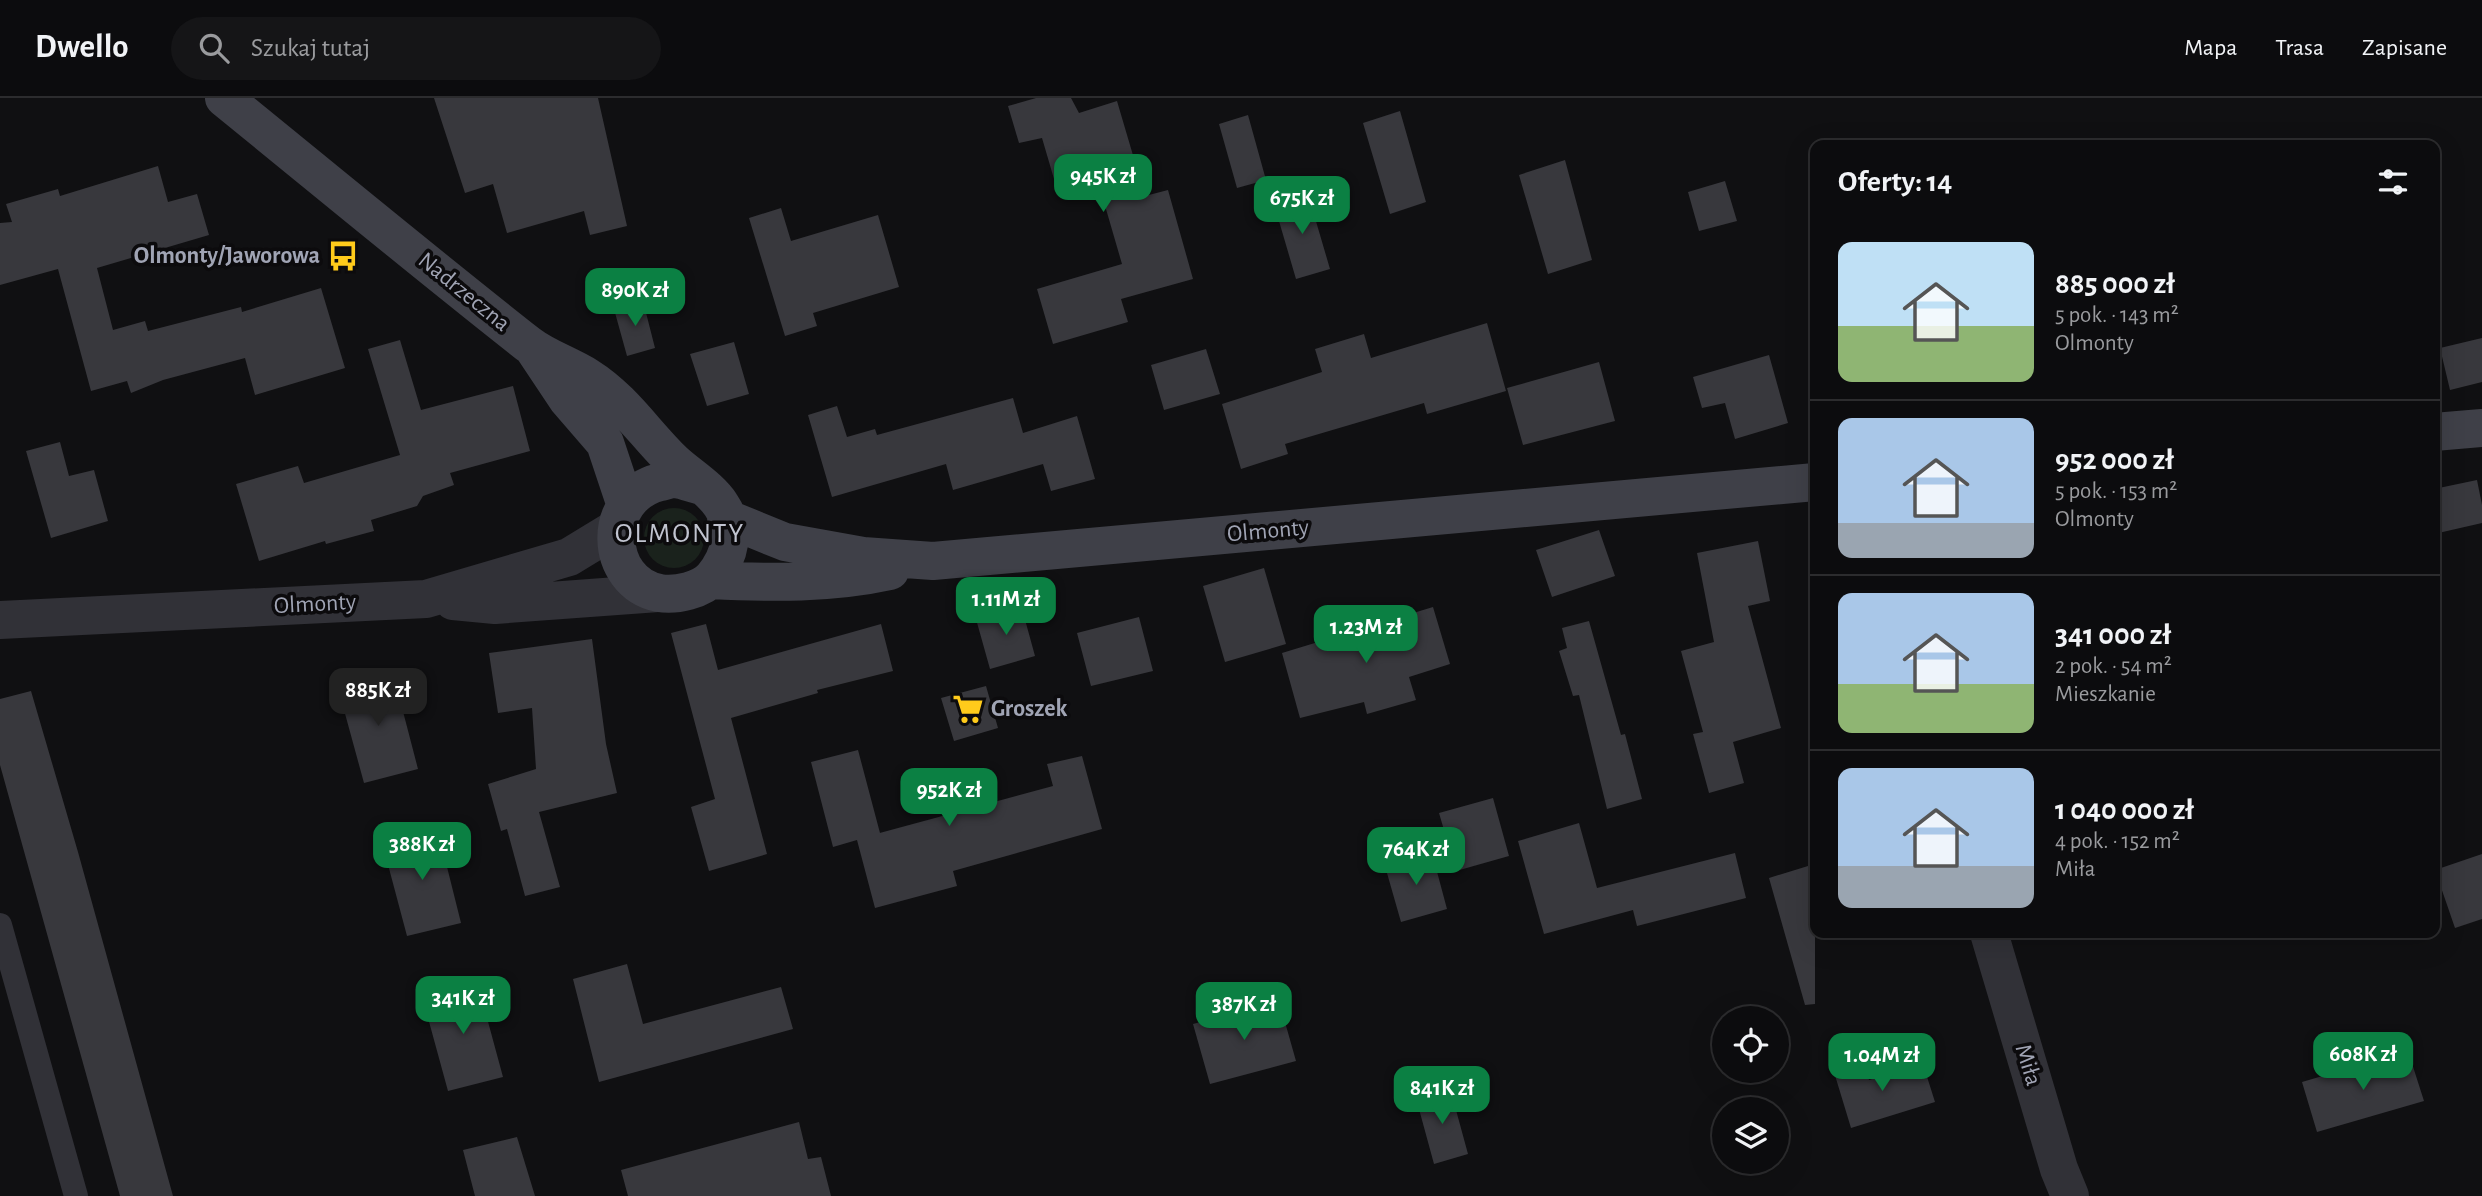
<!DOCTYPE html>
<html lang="pl">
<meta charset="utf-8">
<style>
body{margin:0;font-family:"Alegreya Sans",sans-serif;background:#151517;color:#f1f3f6;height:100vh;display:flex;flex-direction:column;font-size:26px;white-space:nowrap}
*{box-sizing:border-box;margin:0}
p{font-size:23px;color:#9a9b9e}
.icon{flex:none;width:38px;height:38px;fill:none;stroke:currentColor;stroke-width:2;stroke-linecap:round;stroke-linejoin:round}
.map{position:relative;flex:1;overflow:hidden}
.sheet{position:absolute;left:1810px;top:42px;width:630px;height:798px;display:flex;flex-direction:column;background:#0c0c0e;border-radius:14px;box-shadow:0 7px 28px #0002,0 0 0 2px #2c2c2e}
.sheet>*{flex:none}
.fabs{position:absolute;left:1712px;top:908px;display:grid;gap:14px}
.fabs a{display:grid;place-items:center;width:77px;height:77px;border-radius:50%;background:#0c0c0e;box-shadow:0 7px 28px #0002,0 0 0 2px #2c2c2e;font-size:35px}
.price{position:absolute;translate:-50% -60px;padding:0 16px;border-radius:14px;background:#0b8043;color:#fff;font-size:23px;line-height:46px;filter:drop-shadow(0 2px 4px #0008)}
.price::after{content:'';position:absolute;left:50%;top:42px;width:21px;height:16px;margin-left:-10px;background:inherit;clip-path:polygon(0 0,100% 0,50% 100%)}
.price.current{background:#222;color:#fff}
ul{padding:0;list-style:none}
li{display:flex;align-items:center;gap:21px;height:175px;padding:0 28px}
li+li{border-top:2px solid #2c2c2e}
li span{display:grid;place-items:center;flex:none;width:196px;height:140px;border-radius:14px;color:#555}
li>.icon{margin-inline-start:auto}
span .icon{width:84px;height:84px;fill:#fffc;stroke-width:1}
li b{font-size:30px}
h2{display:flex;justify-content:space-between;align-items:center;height:84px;padding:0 28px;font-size:30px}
header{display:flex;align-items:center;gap:42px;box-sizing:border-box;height:98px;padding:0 35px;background:#0c0c0e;border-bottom:2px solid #2c2c2e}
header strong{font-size:33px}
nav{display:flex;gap:38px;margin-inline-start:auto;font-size:24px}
.search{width:490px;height:63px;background:#151517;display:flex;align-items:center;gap:18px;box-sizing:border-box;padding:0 24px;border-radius:38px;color:#9a9b9e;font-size:26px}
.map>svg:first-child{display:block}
.green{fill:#1a221c}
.building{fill:#38383d}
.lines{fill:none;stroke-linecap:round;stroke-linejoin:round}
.lane{stroke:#313137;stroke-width:24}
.street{stroke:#313137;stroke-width:38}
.secondary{stroke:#3f4048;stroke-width:38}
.labels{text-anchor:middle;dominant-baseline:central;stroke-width:7;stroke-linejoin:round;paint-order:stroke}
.poi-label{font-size:24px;font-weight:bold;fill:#a0a4b4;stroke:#0c0b0d;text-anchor:end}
.street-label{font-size:24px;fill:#a0a4b4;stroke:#0c0b0d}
.quarter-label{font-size:28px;letter-spacing:2px;fill:#c1c4d0;stroke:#0c0b0d}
</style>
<header>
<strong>Dwello</strong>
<div class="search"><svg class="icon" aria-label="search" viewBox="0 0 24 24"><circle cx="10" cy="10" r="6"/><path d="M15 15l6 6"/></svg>Szukaj tutaj</div>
<nav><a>Mapa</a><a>Trasa</a><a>Zapisane</a></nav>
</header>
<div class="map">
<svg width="2482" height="1098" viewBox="0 0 2482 1098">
<rect width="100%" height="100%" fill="#101012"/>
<!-- green -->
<path class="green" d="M644 440a30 30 0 1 1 60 0a30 30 0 1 1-60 0Z"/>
<!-- building -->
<path class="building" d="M434,0H598L627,128L590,137L584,113L507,135L493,86L465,95Z
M1036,0H1071L1079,15L1117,3L1145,98L1168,92L1193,181L1121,201L1128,224L1053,246L1037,191L1122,166L1099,87L1059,98L1042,40L1019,45L1008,8Z
M1400,13L1426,104L1390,116L1363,25Z
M1248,17L1266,82L1237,90L1219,26Z
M1565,62L1592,162L1548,176L1519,77Z
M158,68L168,104L197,96L209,137L97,170L113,232L145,223L148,233L241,209L242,214L321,190L345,270L255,297L245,260L163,282L131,295L127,283L91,293L58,171L0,187V125L12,124L6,106L58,91L60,98Z
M1725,83L1737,123L1699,133L1688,94Z
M1308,96L1330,171L1296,181L1274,106Z
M781,110L791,143L878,117L899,189L813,215L817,228L785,238L749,120Z
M643,203L655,250L627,258L614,211Z
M1487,225L1506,293L1427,316L1424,305L1285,346L1288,356L1241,371L1222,306L1322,274L1315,251L1364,236L1371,260Z
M2482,240V284L2450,292L2440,250Z
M400,242L421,312L513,288L530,353L450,375L454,387L423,398L417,408L371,422L374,433L326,446L325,443L259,463L236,386L298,368L304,385L400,357L368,251Z
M734,244L749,296L707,308L690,256Z
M1206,251L1220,296L1164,312L1151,267Z
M1769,257L1788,325L1735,341L1725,305L1702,310L1693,279Z
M1599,264L1615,323L1523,347L1507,290Z
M1013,300L1023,335L1077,318L1095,381L1051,393L1043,366L953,392L946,366L832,399L808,317L837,308L847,339L875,331L877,337Z
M60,344L69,378L94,372L108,423L51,440L26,353Z
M2477,382L2482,407V425L2434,436V391Z
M1599,432L1615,478L1552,499L1536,452Z
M1758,443L1770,503L1748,508L1781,630L1733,644L1744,685L1709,695L1693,636L1703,634L1681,553L1714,544L1697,455Z
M1264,470L1286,546L1225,564L1203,488Z
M1021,507L1035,558L990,571L976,521Z
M1433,509L1450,566L1409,579L1416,602L1367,616L1364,604L1300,620L1282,555Z
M1139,519L1153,573L1091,588L1077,535Z
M1589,523L1621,637L1625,636L1642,701L1607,711L1579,597L1573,598L1559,553L1567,550L1562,530Z
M706,526L718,572L881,526L893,573L817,592L818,595L731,620L767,756L709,773L691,709L715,701L671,535Z
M592,541L606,646L617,695L539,714L560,789L525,798L507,731L501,733L488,686L536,671L532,610L498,615L489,555Z
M393,575L418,671L364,685L338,590Z
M986,588L998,630L954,643L941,600Z
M31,593L78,754L173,1098H120L0,667V601Z
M858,652L880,735L876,736L1053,688L1047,666L1082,658L1102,731L953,773L957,788L875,810L857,742L833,749L811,664Z
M1493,700L1509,758L1456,773L1439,715Z
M1579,725L1597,790L1735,755L1746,800L1637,828L1633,812L1544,836L1518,743Z
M437,729L461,825L407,838L382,744Z
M1432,755L1447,811L1401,824L1385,768Z
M2482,756V821L2455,830L2435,772Z
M1808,768L1815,791V906L1805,907L1769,780Z
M627,866L643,926L781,889L793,931L599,984L573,881Z
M477,883L503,979L448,993L422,898Z
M1279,903L1296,963L1210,986L1193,926Z
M2408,953L2424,1003L2317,1034L2302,984Z
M1864,965L1869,982L1923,966L1935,1004L1851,1030L1834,974Z
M1450,990L1468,1056L1434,1066L1416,1000Z
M799,1024L808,1061L821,1059L831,1098H628L621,1072Z
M517,1039L535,1098H475L463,1052Z"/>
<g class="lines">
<!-- lane -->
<path class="lane" d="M0,827L76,1098"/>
<!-- street -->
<path class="street" d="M453,503L495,507L658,495
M0,522L426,501L569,459L615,431
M1989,835L2059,1071L2070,1098"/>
<!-- secondary -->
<path class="secondary" d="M224,0C325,82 425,165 528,246C546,260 569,267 588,279C623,301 645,336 674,364C688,377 710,390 721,407C737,430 730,459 713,479C702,492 676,498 659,495C604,484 600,399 660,384C665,383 670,381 675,381C683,382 693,386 701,388
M535,253L567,301L605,345L625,405
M2434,334L2482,330
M726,420L785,444L863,458L933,463L1815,384
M711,482C771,485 831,486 890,473"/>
</g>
<!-- icons -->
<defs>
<g id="bus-bare" transform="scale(2.415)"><path d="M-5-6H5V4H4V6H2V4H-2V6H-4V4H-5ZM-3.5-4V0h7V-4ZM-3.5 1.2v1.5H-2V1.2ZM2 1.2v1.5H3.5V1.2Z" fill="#ffcb1b" stroke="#0c0b0d" stroke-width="2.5" paint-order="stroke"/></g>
<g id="supermarket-bare" transform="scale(2.415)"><path d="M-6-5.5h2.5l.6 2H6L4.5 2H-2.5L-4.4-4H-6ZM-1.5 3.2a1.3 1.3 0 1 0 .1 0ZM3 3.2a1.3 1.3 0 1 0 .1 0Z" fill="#ffcb1b" stroke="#0c0b0d" stroke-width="2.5" paint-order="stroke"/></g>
</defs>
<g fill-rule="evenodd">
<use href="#bus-bare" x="343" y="158"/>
<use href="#supermarket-bare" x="968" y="611"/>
</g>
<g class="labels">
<!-- poi labels -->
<g class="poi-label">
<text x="320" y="158">Olmonty/Jaworowa</text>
<text x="991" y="611" text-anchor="start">Groszek</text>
</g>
<!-- street labels -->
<g class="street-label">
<text transform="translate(464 194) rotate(39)">Nadrzeczna</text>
<text transform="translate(1268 433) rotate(-5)">Olmonty</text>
<text transform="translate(315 506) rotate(-3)">Olmonty</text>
<text transform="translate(2028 967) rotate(73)">Miła</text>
</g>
<!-- quarter labels -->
<g class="quarter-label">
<text x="680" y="436">OLMONTY</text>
</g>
</g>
</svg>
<div class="fabs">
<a><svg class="icon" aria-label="locate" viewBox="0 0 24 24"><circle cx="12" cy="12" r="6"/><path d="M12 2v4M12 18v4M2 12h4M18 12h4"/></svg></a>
<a><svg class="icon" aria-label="layers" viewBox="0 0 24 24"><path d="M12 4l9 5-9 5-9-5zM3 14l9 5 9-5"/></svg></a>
</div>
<b class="price" style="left:1103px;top:116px">945K zł</b>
<b class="price" style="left:1302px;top:138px">675K zł</b>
<b class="price" style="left:635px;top:230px">890K zł</b>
<b class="price" style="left:1006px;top:539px">1.11M zł</b>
<b class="price" style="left:1366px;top:567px">1.23M zł</b>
<b class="price current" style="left:378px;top:630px">885K zł</b>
<b class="price" style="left:949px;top:730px">952K zł</b>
<b class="price" style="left:422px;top:784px">388K zł</b>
<b class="price" style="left:1416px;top:789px">764K zł</b>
<b class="price" style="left:463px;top:938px">341K zł</b>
<b class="price" style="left:1244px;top:944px">387K zł</b>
<b class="price" style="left:2363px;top:994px">608K zł</b>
<b class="price" style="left:1882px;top:995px">1.04M zł</b>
<b class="price" style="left:1442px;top:1028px">841K zł</b>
<section class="sheet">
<h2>Oferty: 14<svg class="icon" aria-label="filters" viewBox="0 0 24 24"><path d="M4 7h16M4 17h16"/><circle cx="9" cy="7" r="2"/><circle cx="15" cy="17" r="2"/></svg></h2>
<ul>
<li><span style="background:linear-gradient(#bfe0f5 60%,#8fb573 0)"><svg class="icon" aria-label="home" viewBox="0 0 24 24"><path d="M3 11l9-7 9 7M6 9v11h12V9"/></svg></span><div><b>885 000 zł</b><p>5 pok. · 143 m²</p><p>Olmonty</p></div></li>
<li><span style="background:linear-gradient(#a9c7e8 75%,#9aa5b1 0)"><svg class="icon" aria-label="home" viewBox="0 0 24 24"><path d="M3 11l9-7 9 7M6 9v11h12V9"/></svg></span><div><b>952 000 zł</b><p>5 pok. · 153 m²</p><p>Olmonty</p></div></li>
<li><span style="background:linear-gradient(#a9c7e8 65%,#8fb573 0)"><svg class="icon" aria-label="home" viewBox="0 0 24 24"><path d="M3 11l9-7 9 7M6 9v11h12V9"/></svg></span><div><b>341 000 zł</b><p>2 pok. · 54 m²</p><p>Mieszkanie</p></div></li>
<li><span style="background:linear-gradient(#a9c7e8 70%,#9aa5b1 0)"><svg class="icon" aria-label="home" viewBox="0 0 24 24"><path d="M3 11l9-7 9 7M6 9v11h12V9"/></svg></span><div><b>1 040 000 zł</b><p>4 pok. · 152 m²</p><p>Miła</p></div></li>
</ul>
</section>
</div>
